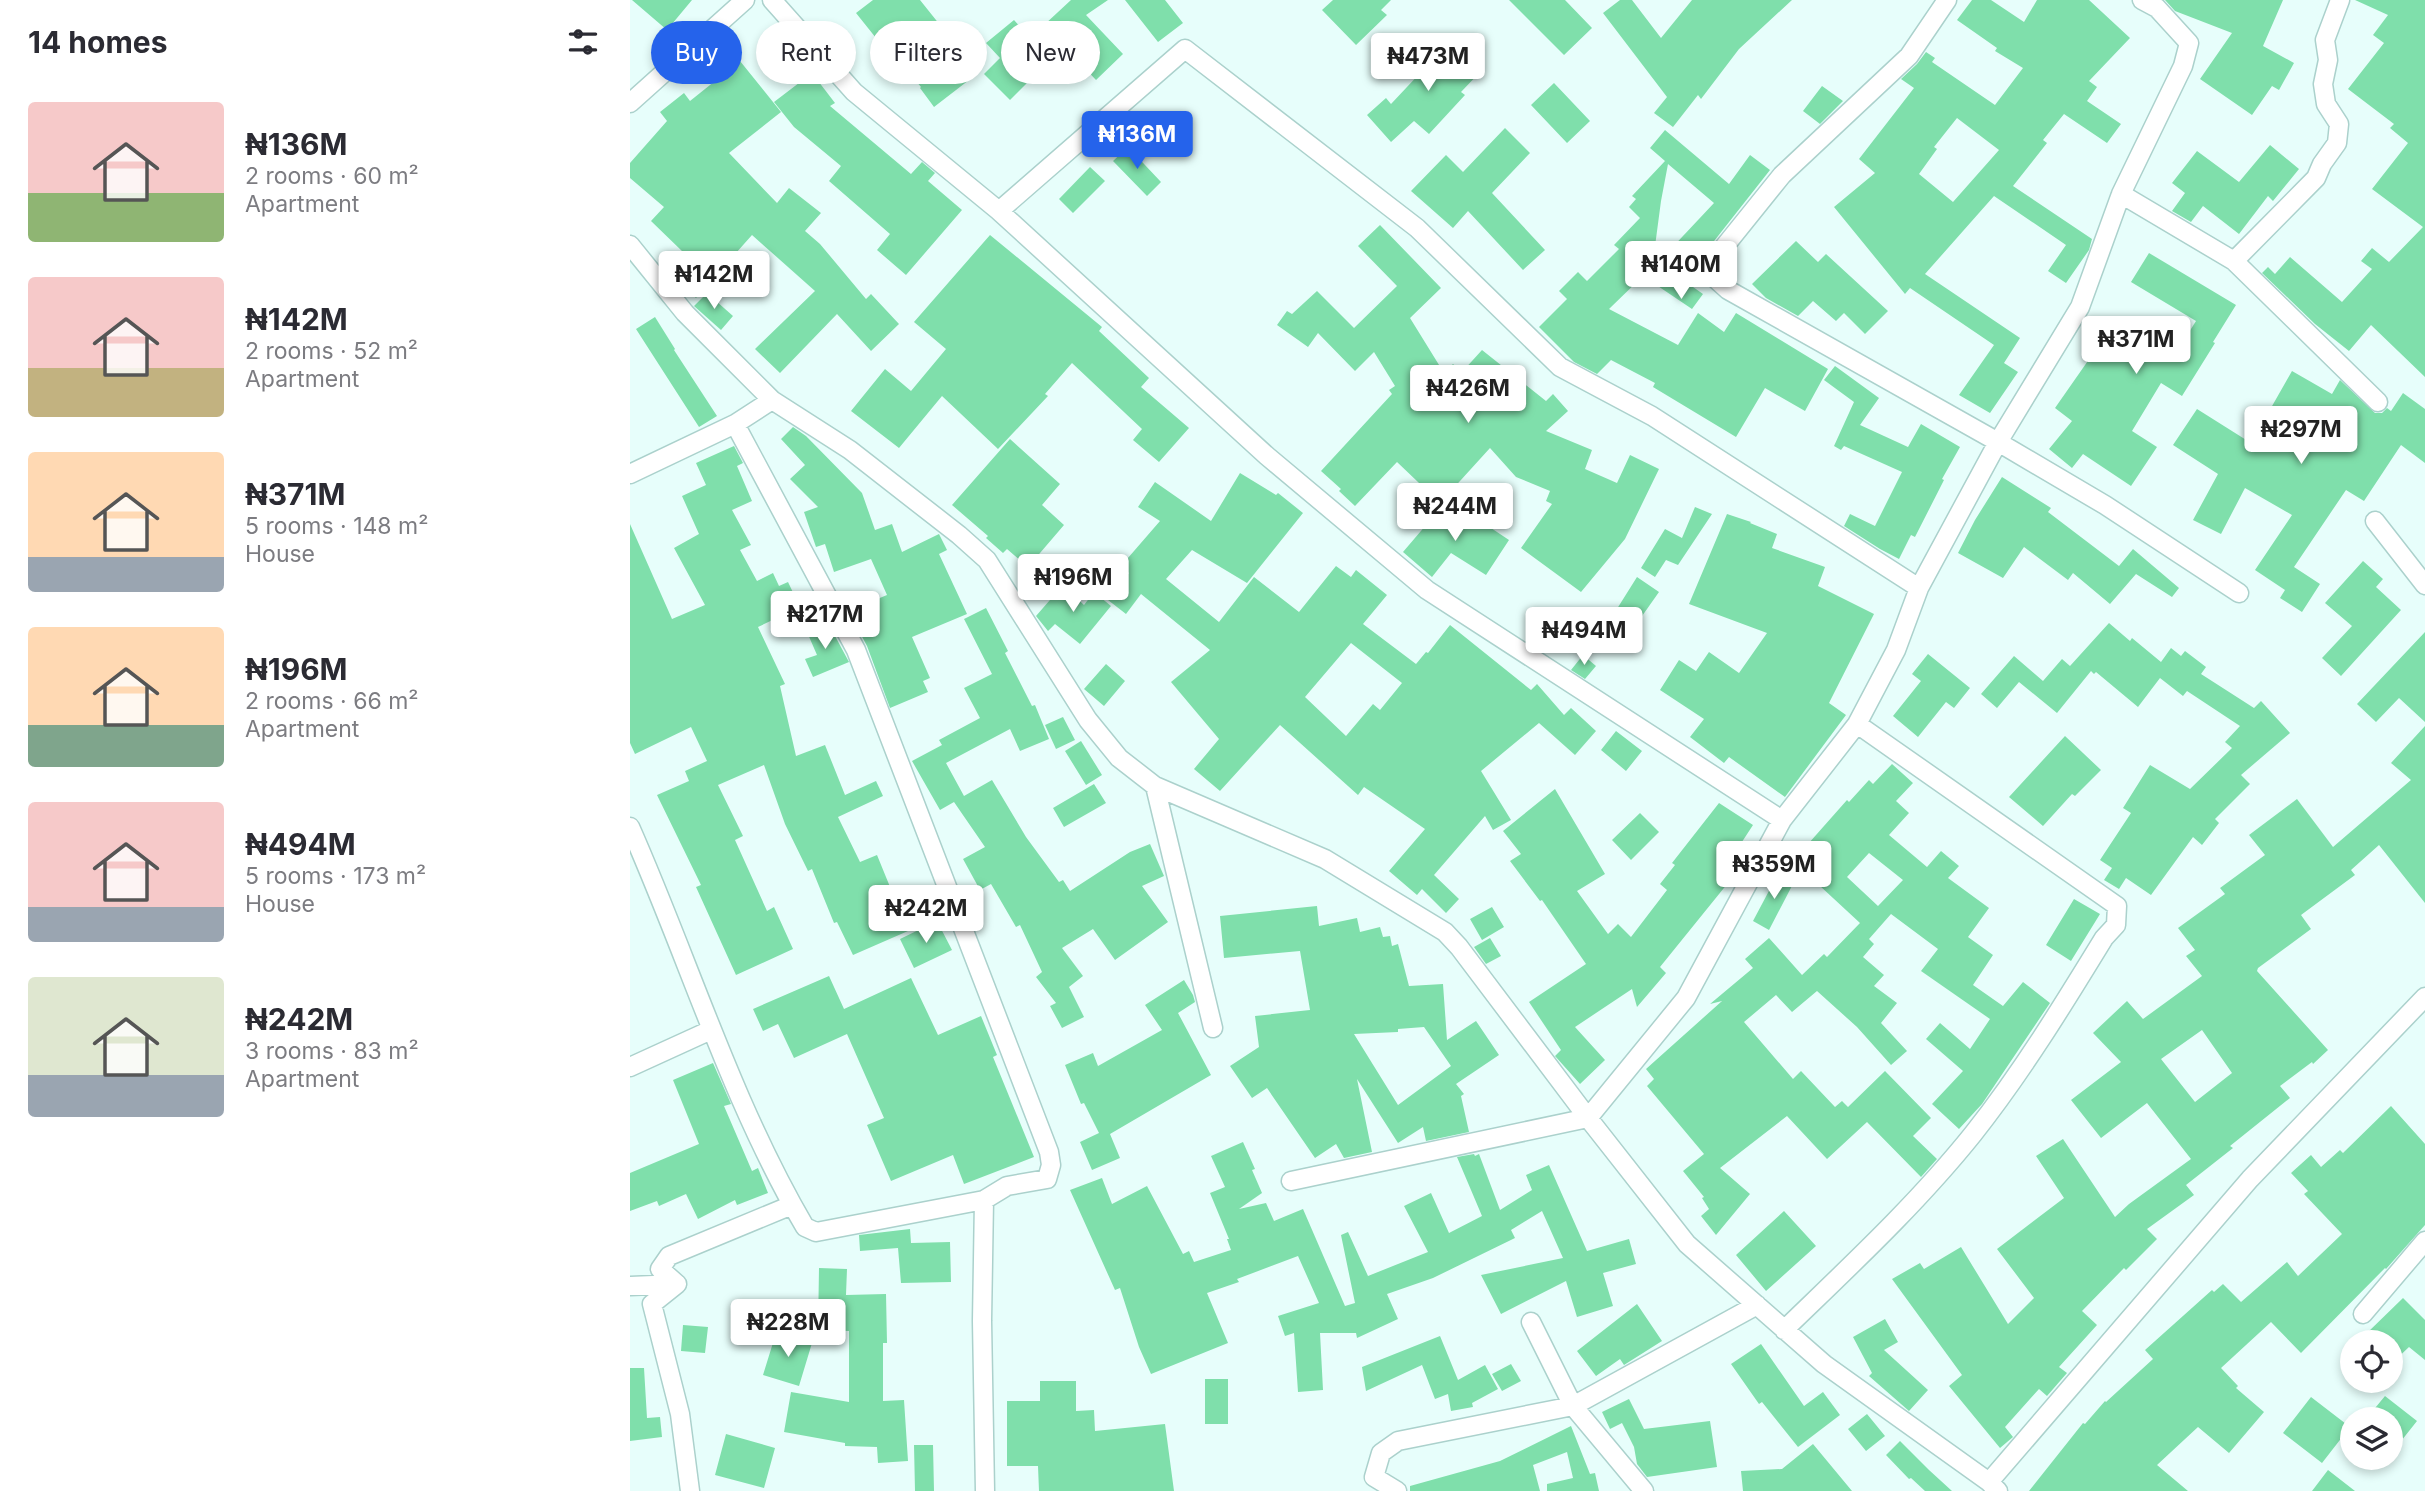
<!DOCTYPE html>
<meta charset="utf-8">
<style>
body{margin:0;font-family:Inter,sans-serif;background:#f2f2f3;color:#2b2b33;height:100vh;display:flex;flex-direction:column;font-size:26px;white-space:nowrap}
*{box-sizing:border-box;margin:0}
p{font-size:23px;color:#7c7c81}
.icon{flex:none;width:38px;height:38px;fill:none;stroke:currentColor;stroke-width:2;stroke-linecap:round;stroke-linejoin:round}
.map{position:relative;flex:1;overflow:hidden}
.panel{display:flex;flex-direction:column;background:#fff;width:630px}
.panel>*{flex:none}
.top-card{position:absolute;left:21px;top:21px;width:665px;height:63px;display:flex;gap:14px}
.fabs{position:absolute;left:1710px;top:1330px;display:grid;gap:14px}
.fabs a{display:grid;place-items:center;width:63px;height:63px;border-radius:50%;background:#fff;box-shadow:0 4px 10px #0003;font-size:35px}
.price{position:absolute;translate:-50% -60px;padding:0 16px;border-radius:7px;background:#fff;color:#222;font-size:23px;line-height:46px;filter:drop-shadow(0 2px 4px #0008)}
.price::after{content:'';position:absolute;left:50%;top:42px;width:21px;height:16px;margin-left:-10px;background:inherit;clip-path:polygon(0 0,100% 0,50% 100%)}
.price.active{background:#2563eb;color:#fff}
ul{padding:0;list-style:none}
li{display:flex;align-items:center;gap:21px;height:175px;padding:0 28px}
li span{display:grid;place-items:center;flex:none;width:196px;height:140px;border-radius:7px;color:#555}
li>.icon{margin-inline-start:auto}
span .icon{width:84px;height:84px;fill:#fffc;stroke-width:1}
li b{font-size:30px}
h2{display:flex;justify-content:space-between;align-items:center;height:84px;padding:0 28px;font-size:30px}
.chip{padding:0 24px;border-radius:32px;background:#fff;box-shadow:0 4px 10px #0003;font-size:24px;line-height:63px}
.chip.active{background:#2563eb;color:#fff}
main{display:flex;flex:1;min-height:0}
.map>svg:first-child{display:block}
.building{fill:#7fdfab;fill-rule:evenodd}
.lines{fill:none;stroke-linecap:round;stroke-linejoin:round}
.street-casing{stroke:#abd1cc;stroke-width:21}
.street{stroke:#fff;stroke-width:18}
</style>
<main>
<section class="panel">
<h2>14 homes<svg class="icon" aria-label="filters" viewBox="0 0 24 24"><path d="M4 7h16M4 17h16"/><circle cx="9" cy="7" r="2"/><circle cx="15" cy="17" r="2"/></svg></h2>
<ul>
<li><span style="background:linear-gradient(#f6c9c9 65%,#8fb573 0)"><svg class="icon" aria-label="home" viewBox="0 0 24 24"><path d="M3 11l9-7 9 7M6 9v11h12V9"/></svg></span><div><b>₦136M</b><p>2 rooms · 60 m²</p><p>Apartment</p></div></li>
<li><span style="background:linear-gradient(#f6c9c9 65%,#c2b280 0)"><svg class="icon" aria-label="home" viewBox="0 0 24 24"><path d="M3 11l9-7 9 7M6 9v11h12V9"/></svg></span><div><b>₦142M</b><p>2 rooms · 52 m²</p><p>Apartment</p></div></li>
<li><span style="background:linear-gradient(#ffd9b3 75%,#9aa5b1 0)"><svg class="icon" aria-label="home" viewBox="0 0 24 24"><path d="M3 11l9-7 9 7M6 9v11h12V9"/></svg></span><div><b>₦371M</b><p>5 rooms · 148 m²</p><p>House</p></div></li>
<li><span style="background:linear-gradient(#ffd9b3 70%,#7fa58c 0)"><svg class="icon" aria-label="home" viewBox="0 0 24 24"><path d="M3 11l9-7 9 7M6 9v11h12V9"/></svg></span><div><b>₦196M</b><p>2 rooms · 66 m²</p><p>Apartment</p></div></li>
<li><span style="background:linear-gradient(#f6c9c9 75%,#9aa5b1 0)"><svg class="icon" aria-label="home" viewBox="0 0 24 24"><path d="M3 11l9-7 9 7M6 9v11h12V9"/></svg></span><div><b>₦494M</b><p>5 rooms · 173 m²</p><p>House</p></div></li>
<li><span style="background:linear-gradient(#dfe7d0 70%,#9aa5b1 0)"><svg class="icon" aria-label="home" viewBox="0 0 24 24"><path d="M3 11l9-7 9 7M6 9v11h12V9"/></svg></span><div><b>₦242M</b><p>3 rooms · 83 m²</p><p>Apartment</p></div></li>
</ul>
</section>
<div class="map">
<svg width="1795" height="1491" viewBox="0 0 1795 1491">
<rect width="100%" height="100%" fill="#e7fefb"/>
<!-- building -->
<path class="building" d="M2,0H62L37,30Z
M243,0H290L310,25L302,31L339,80L304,107L290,88L291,87L256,46L254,48L226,13Z
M441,0H478L456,15L493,54L466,80L434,46L380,100L354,74L370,58L356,43L384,20L400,38Z
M495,0H535L553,23L528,42Z
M703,0H761L751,10L757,15L726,45L692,10Z
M879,0H935L962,28L934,55Z
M990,0H1002L1031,38L1062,0H1162L1109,49L1071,99L1068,95L1043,127L1024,113L1037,97L973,13Z
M1342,0H1361L1394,22L1407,0H1459L1500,38L1459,81L1467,87L1457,101L1491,124L1477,143L1434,114L1413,140L1417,143L1383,186L1462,239L1459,250L1436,283L1418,271L1436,245L1364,196L1295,274L1390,338L1374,363L1388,372L1360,413L1329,395L1364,345L1280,288L1275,294L1204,207L1245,173L1229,159L1284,88L1271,79L1287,64L1296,52L1305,58L1302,62L1365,105L1393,68L1365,51L1367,48L1327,20ZM1327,118L1369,150L1323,202L1289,174L1307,149L1304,147Z
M1535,0H1653L1633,46L1664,63L1649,90L1642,86L1622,115L1570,79L1602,33L1545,11Z
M1725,0H1795V377L1741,325L1719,351L1685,324L1632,273L1638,267L1645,274L1660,257L1712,302L1742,269L1731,261L1742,248L1759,262L1793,227L1742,189L1778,143L1760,128L1764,124L1718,89L1754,43L1743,35L1758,15Z
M816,35L852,70L831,92L835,95L799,134L784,121L761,142L737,115L756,98L761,104L808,54L803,48Z
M110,61L151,112L99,153L147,203L159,188L191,213L175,231L190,244L236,299L241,294L269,324L241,351L207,314L150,373L125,349L185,291L122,235L66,298L36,269L53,252L21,221L34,207L0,178V163L37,121L30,112L54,93L60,101Z
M182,73L205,103L200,106L281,174L292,162L305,173L298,181L332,210L276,275L247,250L260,234L199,181L211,166L164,127L144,102Z
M924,83L960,121L937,143L901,105Z
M1192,86L1213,101L1190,124L1173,111Z
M875,128L900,153L862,193L915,250L893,270L838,211L823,228L781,191L816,155L833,172Z
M1035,130L1099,184L1120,155L1140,170L1077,250L1071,261L1053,280L1073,294L1062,309L1013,276L979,309L1048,345L1068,313L1094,332L1106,313L1198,369L1175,411L1135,388L1106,437L1023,387L1025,383L981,360L967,374L944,362L909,327L937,299L929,291L948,272L957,281L989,249L984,245L1010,218L999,207L1006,199L1002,196L1035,161L1020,148ZM1038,164L1084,203L1022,269L1031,201Z
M1640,145L1669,169L1643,201L1638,196L1609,234L1573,206L1561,222L1542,211L1555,193L1542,183L1567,151L1609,182Z
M498,147L531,182L517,196L483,161Z
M460,167L475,181L443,213L429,199Z
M750,225L811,288L780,318L814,373L823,364L832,372L852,350L916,401L923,394L938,411L916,431L962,450L955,469L987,483L1000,455L1029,469L995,539L951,592L891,548L922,504L916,501L920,491L886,477L860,448L810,503L767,462L725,506L709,491L711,489L691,471L762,394L759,390L765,386L744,352L725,371L688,333L678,347L647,325L657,311L662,314L687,291L724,328L767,286L728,246Z
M360,235L472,327L469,331L519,378L511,387L559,428L529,462L503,440L512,429L442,363L415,394L418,396L368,449L312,396L269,448L221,411L255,369L281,391L316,349L284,322Z
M1166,241L1188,262L1196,254L1258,311L1235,334L1214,313L1206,321L1183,301L1168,316L1136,298L1122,284Z
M1519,253L1606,305L1583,342L1585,343L1552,396L1531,383L1502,431L1527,447L1501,486L1453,454L1442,468L1419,449L1442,421L1425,408L1469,345L1458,338L1471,318L1541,361L1566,321L1501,282Z
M77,293L103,316L91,330L64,306Z
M25,317L45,349L44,350L87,416L69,427L6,329Z
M1205,366L1249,398L1230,425L1278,447L1291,424L1330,447L1312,479L1314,480L1285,537L1281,535L1269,559L1250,549L1214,526L1220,514L1245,526L1272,472L1214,446L1211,450L1204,446L1224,402L1194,380Z
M1662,371L1702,394L1710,380L1745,413H1752L1757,408L1761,411L1773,393L1795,409V463L1771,445L1734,501L1716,490L1664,567L1690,584L1672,612L1650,598L1655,590L1625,570L1662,515L1615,488L1591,534L1563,520L1588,474L1543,445L1567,409L1621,443Z
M163,427L176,436L232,493L245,530L262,524L272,552L309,534L317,550L309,554L337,614L282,637L300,678L293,681L298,692L260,708L237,646L220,614L229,610L228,607L257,595L241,559L204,572L195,544L186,547L174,512L188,507L160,479L175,465L151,439Z
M380,439L430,484L412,505L434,525L398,567L377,549L373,553L356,538L358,536L322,505Z
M104,446L113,463L107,466L122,501L102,510L121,545L110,550L127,581L143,573L149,586L158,582L170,607L128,627L155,684L150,686L166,756L195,745L215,795L246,781L253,796L208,817L230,862L247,855L278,931L223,955L207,922L204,923L182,869L178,871L155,824L134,765L88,785L113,836L105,840L137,911L144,907L163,949L106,975L66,887L71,885L27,795L59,781L55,771L77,761L61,727L5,754L0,743V524L42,619L75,605L44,548L69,534L52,496L76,485L66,463Z
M610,473L646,495L648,493L673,513L617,583L562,550L536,579L589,622L624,577L669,612L706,566L721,577L726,570L757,595L733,624L786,664L796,652L798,653L820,625L901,690L907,684L934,715L941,708L966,731L945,755L909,723L851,771L881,820L863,830L855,816L804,875L829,899L816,913L792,889L787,895L759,871L795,829L734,787L728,795L650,725L590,791L564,769L589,739L541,682L580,650L511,594L496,614L478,600L499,573L491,566L530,521L508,507L525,482L581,521ZM721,643L772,683L750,710L743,704L716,736L675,697Z
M1372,477L1421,508L1418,512L1489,566L1503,549L1549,588L1542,597L1506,574L1480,604L1443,573L1438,580L1394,547L1373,578L1328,553L1345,520Z
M814,504L844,528L849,520L879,540L856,575L821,553L802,577L773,552Z
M1065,507L1082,514L1048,565L1036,560L1025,577L1011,568L1035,529L1052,538Z
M1097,514L1121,522L1120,523L1147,534L1142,548L1195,567L1188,586L1244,614L1199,703L1216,715L1155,797L1099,757L1094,763L1060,737L1074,719L1030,690L1049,660L1066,671L1079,652L1109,673L1137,633L1059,604Z
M1733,561L1753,579L1746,587L1771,610L1711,676L1692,658L1722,626L1695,603Z
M1007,577L1029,592L1005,626L985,612Z
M433,585L454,605L464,592L481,606L450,644L425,624L418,631L406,616Z
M356,608L378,651L375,653L402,706L405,705L419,739L390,751L380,729L316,763L334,796L362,780L396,837L429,882L433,880L440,891L500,852L520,844L534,876L512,886L538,922L485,960L463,929L432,948L453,976L439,987L454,1017L432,1028L420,1006L426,1003L406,977L412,972L390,925L386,927L361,884L350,890L333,859L355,847L324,802L310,810L282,761L312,745L309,740L350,718L334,688L362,674L334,619Z
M198,623L219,662L183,677L175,659L187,655L177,632Z
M1479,623L1500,641L1502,638L1531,662L1541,648L1551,656L1555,651L1576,667L1571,674L1624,708L1631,701L1660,733L1611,775L1620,784L1585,819L1589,823L1572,845L1563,837L1521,895L1496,878L1489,889L1474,880L1482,868L1470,860L1501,813L1493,808L1520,765L1560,789L1602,748L1595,742L1610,726L1557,691L1553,696L1530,678L1508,707L1466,672L1464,674L1461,671L1427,713L1389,682L1367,708L1351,694L1384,656L1413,681L1432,659L1440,666Z
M1795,632V722L1769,698L1746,722L1727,704Z
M1298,654L1340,688L1324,708L1316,702L1288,737L1263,716L1291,681L1282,674Z
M953,655L966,666L955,679L941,670Z
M476,664L495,681L474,706L454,689Z
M433,717L445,740L426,749L415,725Z
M1795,726V903L1749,845L1721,870L1725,875L1671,915L1681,929L1628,968L1627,971L1698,1050L1683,1064L1682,1062L1650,1086L1660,1098L1600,1146L1603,1148L1556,1185L1564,1195L1517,1229L1527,1239L1496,1270L1494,1268L1452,1311L1467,1325L1429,1367L1437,1373L1417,1396L1409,1389L1375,1427L1383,1437L1370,1448L1319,1386L1332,1375L1262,1279L1290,1263L1294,1269L1331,1247L1378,1324L1404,1298L1367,1249L1434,1198L1406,1156L1433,1139L1485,1217L1499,1204L1561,1159L1517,1103L1471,1138L1441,1100L1491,1062L1463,1033L1497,1001L1513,1019L1572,976L1556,956L1565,950L1548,928L1595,894L1590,888L1635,855L1619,835L1667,799L1703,847L1781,780L1761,763ZM1572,1030L1602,1073L1565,1102L1531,1059Z
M986,731L1012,751L996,771L971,750Z
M1435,736L1471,770L1445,796L1442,794L1413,826L1379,797Z
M451,741L472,775L456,785L435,751Z
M1262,764L1283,783L1266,801L1279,813L1259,835L1297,867L1311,851L1329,866L1318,878L1359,908L1338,937L1363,955L1343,985L1373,1006L1393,982L1420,1003L1352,1104L1329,1129L1302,1104L1333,1071L1296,1039L1310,1023L1340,1049L1360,1019L1291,971L1308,949L1261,914L1239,939L1244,944L1233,957L1254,975L1244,986L1267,1003L1251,1023L1277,1051L1261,1065L1227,1027L1187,991L1162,1012L1146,995L1114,1022L1163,1079L1171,1071L1205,1107L1212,1101L1218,1107L1255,1071L1301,1118L1283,1136L1307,1159L1291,1177L1237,1122L1197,1159L1157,1116L1090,1168L1120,1194L1086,1235L1071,1216L1079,1209L1072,1198L1074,1197L1053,1171L1074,1154L1017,1086L1024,1079L1016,1069L1092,1001L1080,1004L1123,968L1115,959L1139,938L1172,975L1194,954L1197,957L1230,923L1163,861L1217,800L1219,802L1239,780L1243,784ZM1239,853L1273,880L1248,906L1217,877Z
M464,784L476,803L434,827L423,808Z
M925,789L975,874L947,891L978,934L988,924L1001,937L1037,890L1030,884L1045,865L1042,863L1089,803L1123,825L1093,871L1102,878L1030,967L1036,973L1007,1007L1002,989L945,1027L975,1060L950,1084L925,1056L931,1050L899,1002L956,964L912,900L910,901L880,861L891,854L873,831Z
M1010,813L1029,832L1001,860L982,840Z
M1149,872L1165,880L1139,930L1123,921Z
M1444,899L1470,914L1441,961L1416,945Z
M687,906L689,926L727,918L730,932L750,927L753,937L760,936L762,946L768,944L779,986L813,984L817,1040L846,1021L869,1055L826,1084L834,1094L831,1096L839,1132L796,1141L793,1127L768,1143L727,1079L742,1152L714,1158L706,1144L685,1158L637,1088L622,1098L600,1066L629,1047L625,1016L680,1010L670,951L594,958L590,916ZM794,1027L821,1066L768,1105L724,1034L768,1032V1029Z
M862,907L874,927L852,940L840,919Z
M307,921L322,950L284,968L270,939Z
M860,938L871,956L856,964L844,947Z
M199,976L214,1009L281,978L308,1035L351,1016L367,1055L363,1057L404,1157L334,1184L323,1155L261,1181L237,1125L254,1118L217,1034L164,1058L148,1024L133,1031L123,1009Z
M554,980L563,995L565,1002L548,1013L581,1075L480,1134L490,1158L462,1170L450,1142L469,1133L454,1103L451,1104L435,1065L463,1053L468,1066L532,1030L515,1005Z
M83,1063L101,1104L94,1106L122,1171L128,1168L138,1193L107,1205L105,1200L68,1219L56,1194L29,1206L27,1201L0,1211V1173L69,1144L43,1080Z
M1761,1106L1795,1144V1225L1756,1269L1755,1268L1671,1353L1641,1322L1591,1368L1608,1386L1606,1388L1634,1412L1599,1453L1568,1427L1527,1465L1558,1491H1399L1453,1423L1455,1424L1475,1401L1476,1402L1523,1359L1515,1350L1582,1290L1584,1292L1593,1284L1611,1302L1657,1262L1668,1276L1712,1234L1674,1194L1678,1191L1661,1173L1681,1155L1691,1167L1710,1150L1713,1153Z
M613,1142L625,1169L622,1170L632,1193L609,1209L636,1203L644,1221L673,1209L715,1306L725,1303L711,1235L718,1232L738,1276L798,1252L774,1206L801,1193L819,1233L852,1216L827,1157L844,1154L845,1156L849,1154L870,1210L902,1190L896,1175L919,1165L957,1251L999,1239L1006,1264L973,1273L983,1306L947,1317L936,1281L871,1314L851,1275L933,1258L912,1211L881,1230L885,1238L803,1278L757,1294L768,1319L727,1338L726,1333H690L693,1390L668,1392L664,1333L655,1336L648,1316L689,1303L668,1256L607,1279L609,1282L577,1293L598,1343L521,1374L509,1347L490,1288L485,1290L440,1190L472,1178L482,1204L517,1186L553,1254L559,1251L564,1262L601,1250L597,1239H599L580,1193L595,1187L581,1156Z
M1154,1211L1186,1246L1136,1291L1106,1255Z
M280,1229L281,1243L320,1242L321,1282L271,1283L268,1248L230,1251L229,1235Z
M189,1268L217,1269L216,1295L256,1294L257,1343H253V1401L274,1400L278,1461L248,1463L247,1447L215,1446V1443L154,1432L161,1392L219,1402V1331L188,1330Z
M1773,1298L1795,1320V1360L1779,1347L1760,1365V1342H1745L1736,1334Z
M1007,1304L1032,1341L994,1365L990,1359L966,1376L947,1351Z
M1255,1319L1268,1342L1254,1350L1298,1390L1279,1411L1239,1376L1242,1373L1223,1337Z
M53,1325L78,1327L75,1353L51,1351Z
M146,1333L182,1343L169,1386L133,1375Z
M810,1336L828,1380L855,1365L868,1389L842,1403L843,1407L821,1411L818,1394L805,1399L792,1365L736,1391L732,1367Z
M1131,1344L1174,1406L1193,1392L1210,1415L1168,1447L1132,1402L1129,1404L1101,1364Z
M881,1364L891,1381L872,1391L862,1374Z
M0,1368H14L17,1418L30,1417L32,1437L0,1441Z
M575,1379H598V1424H575Z
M410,1381H446V1411L464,1410L465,1431L535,1424L544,1491H409L408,1466H377V1401H410Z
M1755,1396L1787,1421L1760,1455V1419H1736Z
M1681,1397L1720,1427L1692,1463L1653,1433Z
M999,1399L1014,1429L1080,1421L1087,1467L1017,1477L1007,1464L1004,1447L992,1423L980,1429L972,1412Z
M1237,1414L1255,1436L1236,1451L1218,1429Z
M941,1426L960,1474L965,1473L969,1491H917V1484L943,1478L937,1452L903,1465L910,1491H780V1486L870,1461Z
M96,1434L145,1448L134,1488L85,1475Z
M1270,1441L1299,1470L1322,1491H1295L1281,1478L1279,1479L1256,1455Z
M1183,1444L1222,1491H1113L1111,1471L1152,1469Z
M284,1445H303L304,1491H285Z
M1698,1470L1725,1491H1682Z"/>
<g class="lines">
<!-- street casing -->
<g class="street-casing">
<path id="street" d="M142,0L224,92L369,211L637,456L797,590L1152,820
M1317,0L1279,56L1152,175L1086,257L1078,272L1098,290L1368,442L1475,505L1609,593
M0,103L115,0
M1491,194L1604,261L1748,402
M369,211L555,49L787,228L930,367L1022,416L1289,588
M0,245L55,313L142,400L220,450L329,535L357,560L458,720L489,758L525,786L695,859L815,932L829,947L958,1118L1057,1244L1194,1364L1359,1482L1368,1491
M1604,261L1686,178L1692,164L1707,143L1709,124L1696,104L1693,84L1698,60L1695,40L1710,0
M0,474L105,424L142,400
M1745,521L1795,585
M525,786L583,1028
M0,827C59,960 101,1101 175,1227L186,1232L354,1200L377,1186L417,1179L421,1165L419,1152L226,650L105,424
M0,1067L81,1030
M661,1181L958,1118L1056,998L1152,820L1227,724L1266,650L1289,588L1368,442L1450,307L1491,194L1553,66L1559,43L1527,8L1512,0
M354,1200L352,1321L355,1491
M0,1286L47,1284
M1733,1314L1795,1241
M901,1322L943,1406L1014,1491
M1154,1330C1219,1267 1286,1205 1343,1134C1392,1072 1433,1005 1474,938L1486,925L1487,906L1227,724
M1359,1482L1620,1179L1795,997
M60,1491L50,1414L22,1304L47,1284L30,1269L39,1256L162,1205
M767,1491L744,1477L751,1453L768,1441L943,1406L1127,1305"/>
</g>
<!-- street -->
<use href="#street" class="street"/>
</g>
</svg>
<div class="fabs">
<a><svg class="icon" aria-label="locate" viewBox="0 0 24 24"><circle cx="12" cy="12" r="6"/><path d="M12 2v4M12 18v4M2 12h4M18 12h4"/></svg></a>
<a><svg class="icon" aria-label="layers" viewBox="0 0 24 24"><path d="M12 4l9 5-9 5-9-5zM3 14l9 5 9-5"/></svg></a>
</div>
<b class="price" style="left:798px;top:93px">₦473M</b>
<b class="price active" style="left:507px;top:171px">₦136M</b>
<b class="price" style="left:1051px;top:301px">₦140M</b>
<b class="price" style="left:84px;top:311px">₦142M</b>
<b class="price" style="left:1506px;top:376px">₦371M</b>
<b class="price" style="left:838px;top:425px">₦426M</b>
<b class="price" style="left:1671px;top:466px">₦297M</b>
<b class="price" style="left:825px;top:543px">₦244M</b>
<b class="price" style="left:443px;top:614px">₦196M</b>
<b class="price" style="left:195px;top:651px">₦217M</b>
<b class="price" style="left:954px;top:667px">₦494M</b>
<b class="price" style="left:1144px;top:901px">₦359M</b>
<b class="price" style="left:296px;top:945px">₦242M</b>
<b class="price" style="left:158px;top:1359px">₦228M</b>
<div class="top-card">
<a class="chip active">Buy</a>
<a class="chip">Rent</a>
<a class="chip">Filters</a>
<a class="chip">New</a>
</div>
</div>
</main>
